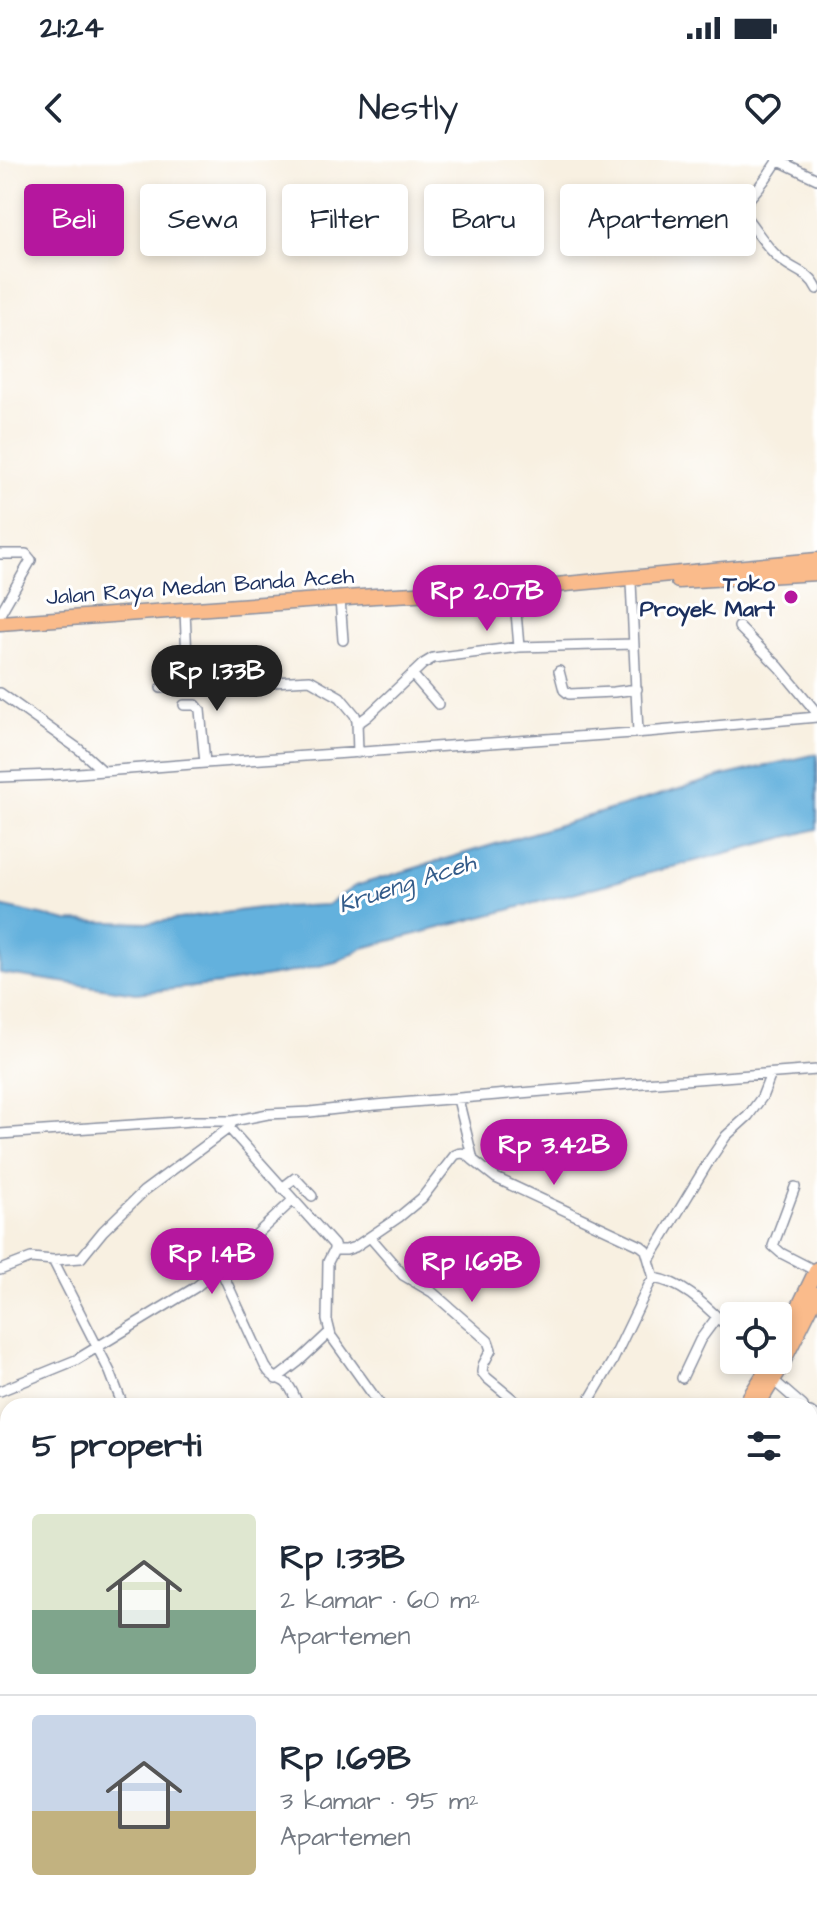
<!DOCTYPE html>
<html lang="id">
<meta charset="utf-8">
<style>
body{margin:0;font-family:"Architects Daughter",sans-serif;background:#f6f6f7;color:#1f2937;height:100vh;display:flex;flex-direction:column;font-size:30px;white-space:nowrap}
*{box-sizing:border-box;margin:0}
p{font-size:26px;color:#747a83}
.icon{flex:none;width:44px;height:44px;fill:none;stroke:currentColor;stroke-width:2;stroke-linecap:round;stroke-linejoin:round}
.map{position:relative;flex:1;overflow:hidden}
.drawer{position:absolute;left:0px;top:1238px;width:818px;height:514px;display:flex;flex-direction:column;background:#fff;border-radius:24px 24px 0 0;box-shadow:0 4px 12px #0003}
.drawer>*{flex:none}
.top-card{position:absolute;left:24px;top:24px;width:770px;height:72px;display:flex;gap:16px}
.fabs{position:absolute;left:720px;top:1142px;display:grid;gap:16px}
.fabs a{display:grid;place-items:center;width:72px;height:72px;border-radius:8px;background:#fff;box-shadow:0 4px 12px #0003;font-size:40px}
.price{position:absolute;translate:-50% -68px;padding:0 18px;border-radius:28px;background:#b5179e;color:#fff;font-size:26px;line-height:52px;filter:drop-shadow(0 2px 4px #0008)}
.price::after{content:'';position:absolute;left:50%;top:48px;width:24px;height:18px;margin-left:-12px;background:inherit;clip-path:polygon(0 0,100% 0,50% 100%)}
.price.on{background:#222;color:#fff}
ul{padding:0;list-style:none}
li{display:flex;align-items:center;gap:24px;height:200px;padding:0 32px}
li+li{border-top:2px solid #e0e1e3}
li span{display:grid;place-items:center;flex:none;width:224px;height:160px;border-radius:8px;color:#555}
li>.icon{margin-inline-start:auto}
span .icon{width:96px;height:96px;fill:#fffc;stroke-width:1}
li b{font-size:34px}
h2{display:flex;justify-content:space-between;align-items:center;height:96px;padding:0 32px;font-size:34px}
.chip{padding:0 28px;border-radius:8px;background:#fff;box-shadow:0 4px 12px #0003;font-size:28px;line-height:72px}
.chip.on{background:#b5179e;color:#fff}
.status{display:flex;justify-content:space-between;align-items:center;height:56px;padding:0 40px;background:#fff;direction:ltr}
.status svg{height:22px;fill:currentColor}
header{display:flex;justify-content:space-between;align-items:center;height:104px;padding:0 32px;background:#fff;font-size:36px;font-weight:600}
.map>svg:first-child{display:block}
.water{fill:#63b1dd;stroke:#3f709e;stroke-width:2}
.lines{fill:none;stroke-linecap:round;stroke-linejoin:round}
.minor-casing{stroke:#8a90a0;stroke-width:12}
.highway-casing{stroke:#8a90a0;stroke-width:17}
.minor{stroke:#fff;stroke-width:9}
.highway{stroke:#fabb8b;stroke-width:14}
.poi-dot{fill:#b5179e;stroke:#fff;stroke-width:3}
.labels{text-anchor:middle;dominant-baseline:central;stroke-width:6;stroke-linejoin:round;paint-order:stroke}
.poi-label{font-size:22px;font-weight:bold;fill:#1b2f5e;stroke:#fff;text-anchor:end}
.street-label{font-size:22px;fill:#1b2f5e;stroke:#fff}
.water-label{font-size:24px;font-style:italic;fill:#345c8a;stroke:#fff}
</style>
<div class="status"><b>21:24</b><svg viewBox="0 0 49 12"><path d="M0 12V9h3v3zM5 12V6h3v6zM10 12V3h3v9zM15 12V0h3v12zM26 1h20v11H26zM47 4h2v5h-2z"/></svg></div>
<header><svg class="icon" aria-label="back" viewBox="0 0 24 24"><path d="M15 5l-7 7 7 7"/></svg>Nestly<svg class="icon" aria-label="heart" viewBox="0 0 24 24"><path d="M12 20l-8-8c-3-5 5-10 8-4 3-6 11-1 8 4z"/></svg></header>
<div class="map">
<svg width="817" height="1751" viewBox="0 0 817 1751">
<rect width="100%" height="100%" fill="#fff"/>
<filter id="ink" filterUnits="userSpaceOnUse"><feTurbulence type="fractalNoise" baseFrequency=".0125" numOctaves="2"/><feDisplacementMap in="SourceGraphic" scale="16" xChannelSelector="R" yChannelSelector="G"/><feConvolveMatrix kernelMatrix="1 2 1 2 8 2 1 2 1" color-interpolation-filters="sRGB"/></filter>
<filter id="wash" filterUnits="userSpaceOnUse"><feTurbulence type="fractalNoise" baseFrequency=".006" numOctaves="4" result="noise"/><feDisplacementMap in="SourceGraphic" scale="32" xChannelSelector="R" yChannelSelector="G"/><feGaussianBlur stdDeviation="1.8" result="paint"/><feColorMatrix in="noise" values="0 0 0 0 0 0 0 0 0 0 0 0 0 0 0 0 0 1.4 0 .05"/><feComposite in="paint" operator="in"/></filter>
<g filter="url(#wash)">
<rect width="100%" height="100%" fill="#f8f0e1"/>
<!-- water -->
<path class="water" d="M817,594V669L363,788L336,802L292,812L221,824L136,833L0,813V746L68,761L149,763L259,748L327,745L355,726L723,616Z"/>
</g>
<g filter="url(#ink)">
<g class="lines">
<!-- minor casing -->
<g class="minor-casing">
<path id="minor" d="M777,0L817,19
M740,50C756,68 767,91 787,104C799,112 811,115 817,129
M726,61C748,43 763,24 778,0
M0,394H26L31,400L0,454
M631,422L638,573
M340,439L343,480
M185,450L188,525
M739,467L779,507L817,553
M519,487L634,484
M559,511L564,530L569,534L614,532L637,529
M412,514L438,544
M161,528L310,520L340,537L355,555L357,561
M0,533L80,590L103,611
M184,545H196L200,550L205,603
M358,593L357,561H361L368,556L423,504L433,498L519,487L514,429
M0,617L53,615L205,603L647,572L817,557
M458,939L473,1000L496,1018L641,1086L646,1090L654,1118
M229,968L334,1085V1090L328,1102L327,1160L331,1176L381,1246
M0,974L192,961H233
M795,1027L773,1086L781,1093L816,1111
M282,1028L295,1018L312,1036
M370,1077L403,1115L432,1132L488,1181L491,1190L483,1205L482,1212L487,1218L521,1246
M334,1090H346L355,1087L399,1057L422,1038L455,995C463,991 467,994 473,1000
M53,1100L110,1212L123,1246
M649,1100L709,1001L726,976L748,956L762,937L771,914
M220,1108L265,1206C272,1218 275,1216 285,1222C292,1227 295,1239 299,1246
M0,1110L31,1098L53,1100L81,1098L103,1071L144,1031L229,968L233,961L268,954L310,952L364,946L617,925L817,910
M654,1118C687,1123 711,1152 734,1173
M682,1218L700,1180L717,1157
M276,1219L298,1202L330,1172
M773,1220L803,1246
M0,1231L76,1200L196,1127L240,1090L293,1040
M586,1246L612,1202L649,1125L654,1118
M810,1252L817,1257
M0,1316L8,1312
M0,1417L4,1414L8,1418
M810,1571L817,1566
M0,1601L8,1607
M0,1690L8,1688
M353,1744L360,1751
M641,1749L647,1744
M320,1751L326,1744"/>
</g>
<!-- highway casing -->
<g class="highway-casing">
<path id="highway" d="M678,421L817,413
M0,463L375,436L514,429L817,400
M778,1190L817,1109
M744,1246L773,1200
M757,1246L778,1212L817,1134
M442,1751L445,1744
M453,1751L457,1744"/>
</g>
<!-- minor -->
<use href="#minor" class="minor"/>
<!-- highway -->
<use href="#highway" class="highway"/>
</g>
</g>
<!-- markers -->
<circle class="poi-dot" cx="791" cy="437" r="8"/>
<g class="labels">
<!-- poi labels -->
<g class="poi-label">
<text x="775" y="424">Toko<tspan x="775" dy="25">Proyek Mart</tspan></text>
</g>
<!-- street labels -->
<g class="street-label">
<text transform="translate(200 427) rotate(-4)">Jalan Raya Medan Banda Aceh</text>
</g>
<!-- water labels -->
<g class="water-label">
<text transform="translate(407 724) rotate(-18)">Krueng Aceh</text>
</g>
</g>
</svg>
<div class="fabs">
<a><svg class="icon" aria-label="locate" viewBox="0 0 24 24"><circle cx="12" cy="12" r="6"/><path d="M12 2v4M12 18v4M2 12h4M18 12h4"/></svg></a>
</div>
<b class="price" style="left:487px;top:473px">Rp 2.07B</b>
<b class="price on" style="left:217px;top:553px">Rp 1.33B</b>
<b class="price" style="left:554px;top:1027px">Rp 3.42B</b>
<b class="price" style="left:212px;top:1136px">Rp 1.4B</b>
<b class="price" style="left:472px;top:1144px">Rp 1.69B</b>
<div class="top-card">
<a class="chip on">Beli</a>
<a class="chip">Sewa</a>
<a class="chip">Filter</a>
<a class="chip">Baru</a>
<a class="chip">Apartemen</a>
</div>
<section class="drawer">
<h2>5 properti<svg class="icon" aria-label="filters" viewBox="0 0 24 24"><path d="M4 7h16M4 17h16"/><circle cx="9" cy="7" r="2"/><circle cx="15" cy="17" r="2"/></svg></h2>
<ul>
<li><span style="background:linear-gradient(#dfe7d0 60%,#7fa58c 0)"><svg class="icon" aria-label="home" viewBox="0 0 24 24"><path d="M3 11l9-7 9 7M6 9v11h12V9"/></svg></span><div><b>Rp 1.33B</b><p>2 kamar · 60 m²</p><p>Apartemen</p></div></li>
<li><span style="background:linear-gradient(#c9d6e8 60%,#c2b280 0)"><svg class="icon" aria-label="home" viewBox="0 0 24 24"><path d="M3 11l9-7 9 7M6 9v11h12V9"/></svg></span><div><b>Rp 1.69B</b><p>3 kamar · 95 m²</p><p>Apartemen</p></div></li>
</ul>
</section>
</div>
